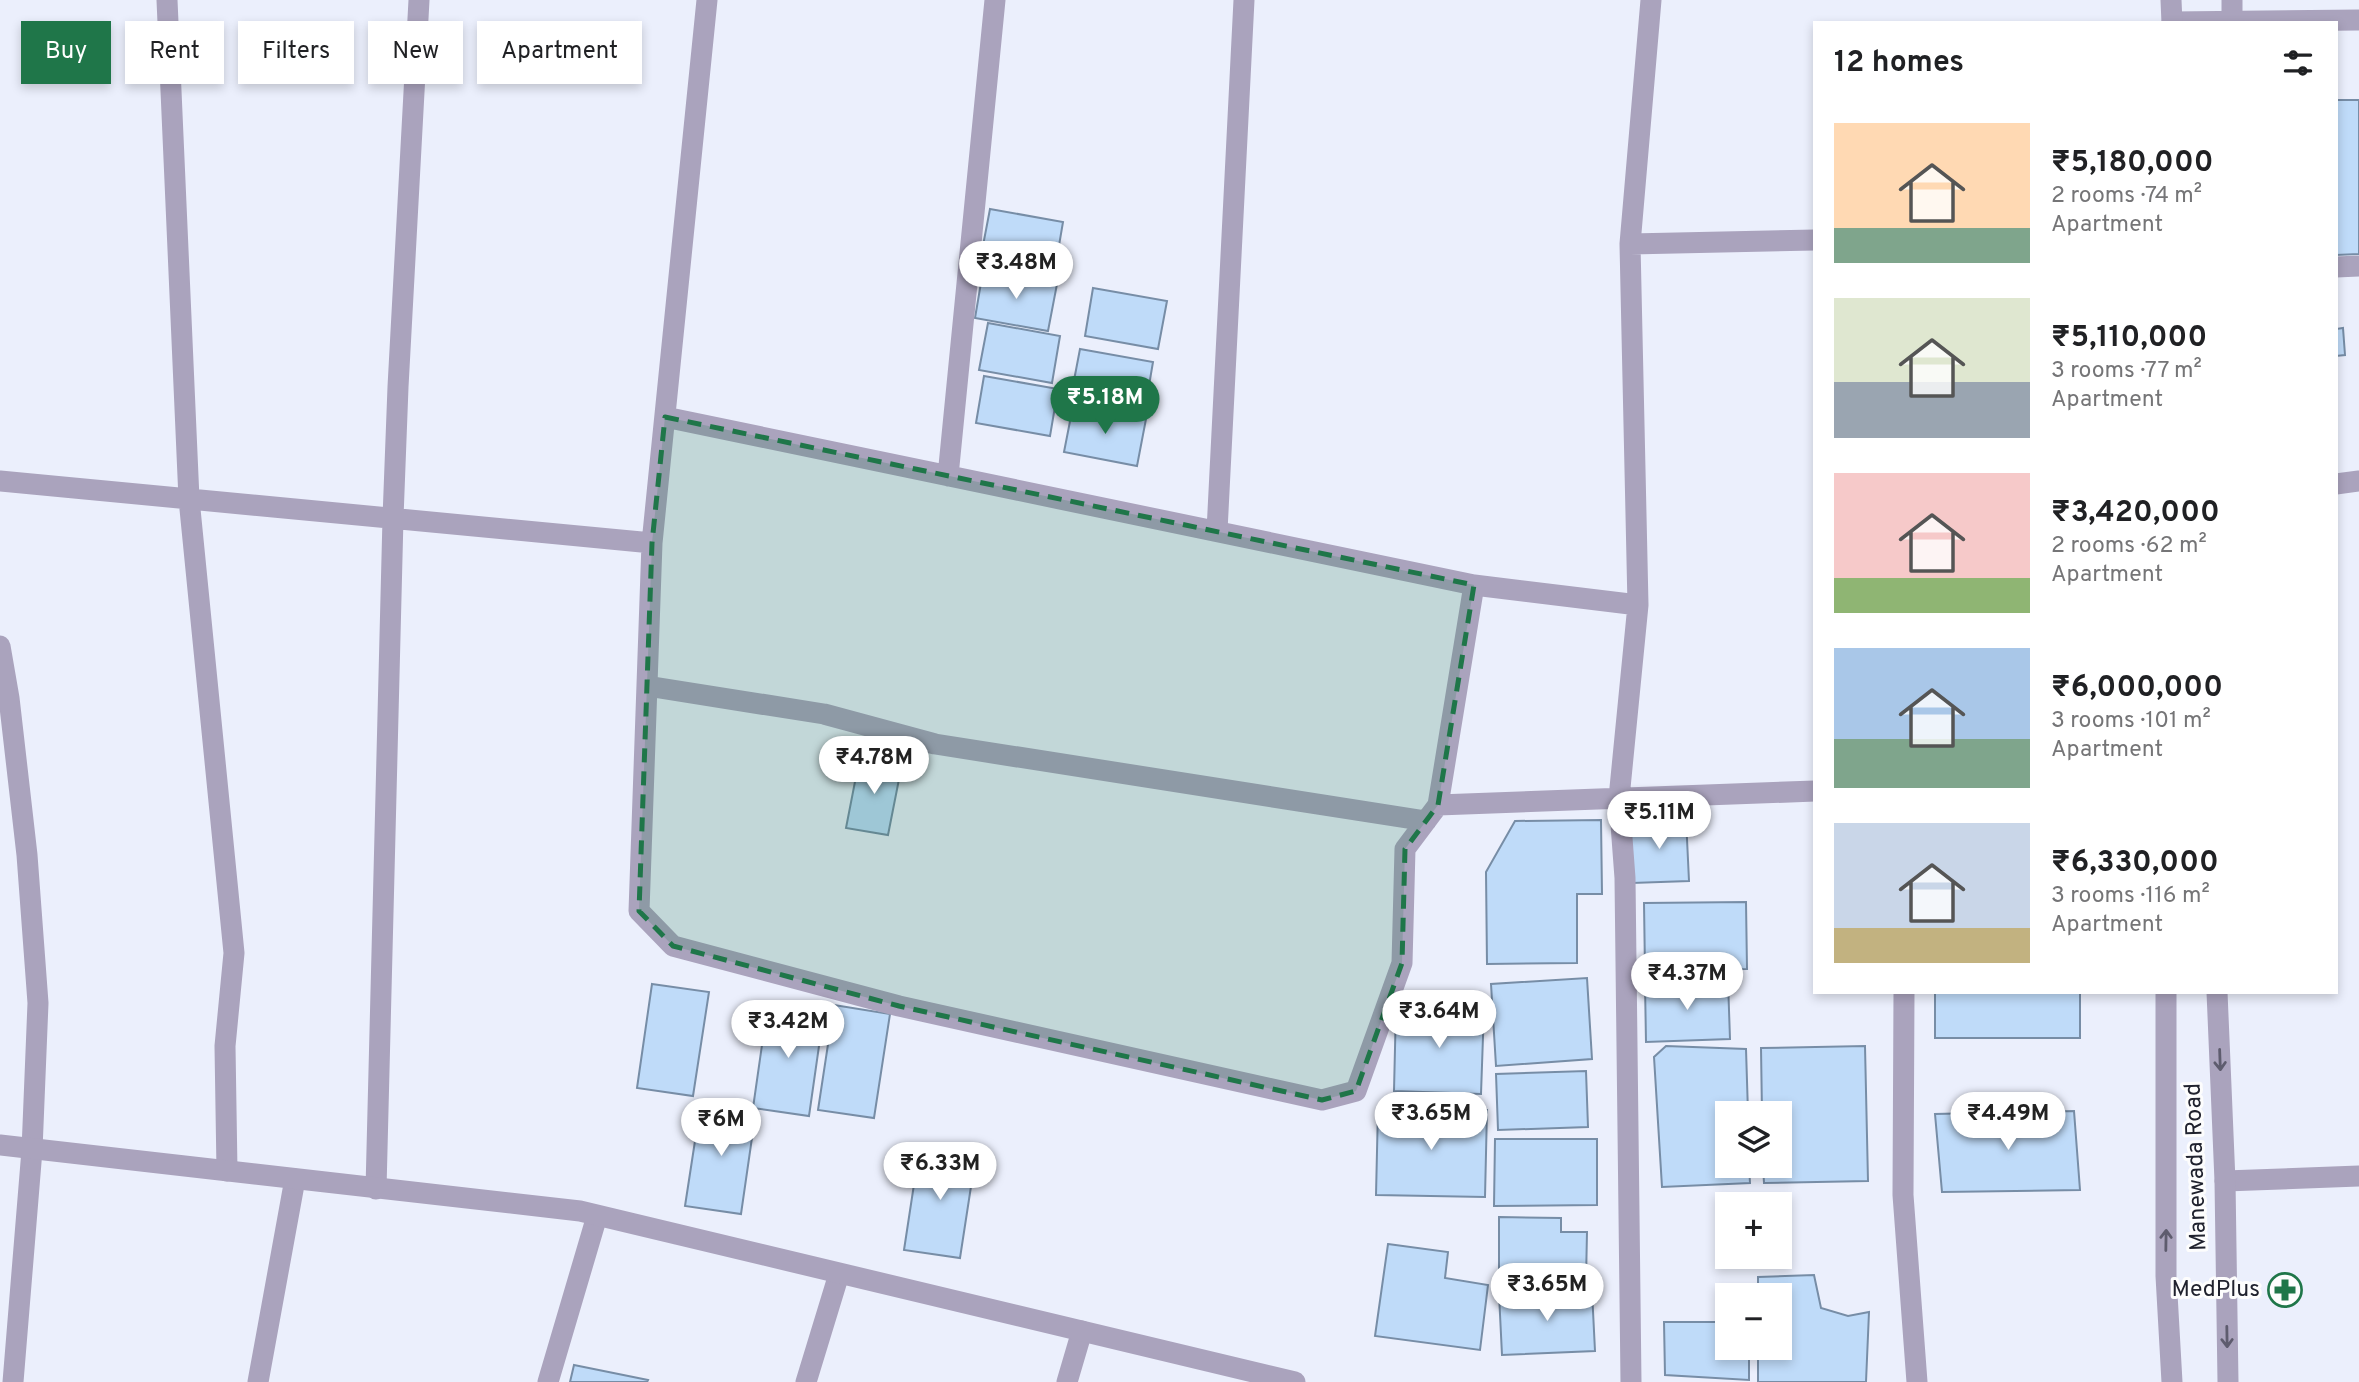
<!DOCTYPE html>
<meta charset="utf-8">
<style>
body{margin:0;font-family:Overpass,sans-serif;background:#f2f2f2;color:#202124;height:100vh;display:flex;flex-direction:column;font-size:26px;white-space:nowrap}
*{box-sizing:border-box;margin:0}
p{font-size:23px;color:#757577}
.icon{flex:none;width:38px;height:38px;fill:none;stroke:currentColor;stroke-width:2;stroke-linecap:round;stroke-linejoin:round}
.map{position:relative;flex:1;overflow:hidden}
.panel{position:absolute;left:1813px;top:21px;width:525px;height:973px;display:flex;flex-direction:column;background:#fff;border-radius:0px;box-shadow:0 4px 10px #0003}
.panel>*{flex:none}
.top-card{position:absolute;left:21px;top:21px;width:665px;height:63px;display:flex;gap:14px}
.tools{position:absolute;left:1715px;top:1101px;display:grid;gap:14px}
.tools a{display:grid;place-items:center;width:77px;height:77px;border-radius:0px;background:#fff;box-shadow:0 4px 10px #0003;font-size:35px}
.price{position:absolute;translate:-50% -60px;padding:0 16px;border-radius:24px;background:#fff;color:#222;font-size:23px;line-height:46px;filter:drop-shadow(0 2px 4px #0008)}
.price::after{content:'';position:absolute;left:50%;top:42px;width:21px;height:16px;margin-left:-10px;background:inherit;clip-path:polygon(0 0,100% 0,50% 100%)}
.price.current{background:#1f7649;color:#fff}
ul{padding:0;list-style:none}
li{display:flex;align-items:center;gap:21px;height:175px;padding:0 21px}
li span{display:grid;place-items:center;flex:none;width:196px;height:140px;border-radius:0px;color:#555}
li>.icon{margin-inline-start:auto}
span .icon{width:84px;height:84px;fill:#fffc;stroke-width:1}
li b{font-size:30px}
h2{display:flex;justify-content:space-between;align-items:center;height:84px;padding:0 21px;font-size:30px}
.tag{padding:0 24px;border-radius:0px;background:#fff;box-shadow:0 4px 10px #0003;font-size:24px;line-height:63px}
.tag.current{background:#1f7649;color:#fff}
.map>svg:first-child{display:block}
.building{fill:#bfdbf9;stroke:#778da6;stroke-width:2}
.lines{fill:none;stroke-linecap:round;stroke-linejoin:round}
.minor{stroke:#aaa3bd;stroke-width:21}
.tertiary{stroke:#aaa3bd;stroke-width:21}
.oneway{stroke:#5e5c6e}
.marked{fill:#1f7649;fill-opacity:0.2;stroke:#1f7649;stroke-width:5;stroke-dasharray:14 9;stroke-linejoin:round}
.labels{text-anchor:middle;dominant-baseline:central;stroke-width:6;stroke-linejoin:round;paint-order:stroke}
.street-label{font-size:23px;fill:#20222e;stroke:#fdfdfd}
.poi-label{font-size:23px;fill:#20222e;stroke:#fdfdfd;text-anchor:end}
</style>
<div class="map">
<svg width="2359" height="1382" viewBox="0 0 2359 1382">
<rect width="100%" height="100%" fill="#ebeffc"/>
<!-- building -->
<path class="building" d="M2336,100H2359V254L2336,255Z
M990,209L1063,222L1055,269L981,256Z
M983,271L1057,284L1048,331L975,318Z
M1093,288L1167,301L1158,349L1085,336Z
M988,323L1060,336L1052,383L979,370Z
M2343,328L2345,355L2336,356V329Z
M1080,349L1153,362L1145,409L1071,396Z
M984,376L1058,389L1050,436L976,423Z
M1073,406L1146,419L1137,466L1064,452Z
M860,756L902,764L888,835L846,828Z
M1686,818L1689,881L1632,883L1630,821Z
M1601,820L1602,894H1577V963L1487,964L1486,872L1515,821Z
M1746,902L1747,969L1645,970L1644,903Z
M1587,978L1592,1059L1496,1066L1491,984Z
M1728,981L1730,1039L1646,1042L1645,984Z
M652,984L709,992L693,1096L637,1088Z
M1935,992H2080V1038H1935Z
M768,1003L824,1011L809,1116L753,1108Z
M834,1005L890,1014L874,1118L818,1110Z
M1396,1006L1484,1008L1481,1094L1394,1091Z
M1666,1046L1746,1049L1748,1113H1727V1166H1749L1750,1183L1662,1187L1654,1057Z
M1865,1046L1868,1181L1764,1183L1763,1166H1780V1113H1762L1761,1048Z
M1586,1071L1588,1127L1498,1130L1496,1074Z
M701,1102L756,1110L741,1214L685,1206Z
M1378,1108L1487,1110L1485,1197L1376,1195Z
M2074,1111L2080,1190L1942,1192L1935,1114Z
M1495,1139H1597V1205L1494,1206Z
M920,1145L976,1154L960,1258L904,1250Z
M1499,1217L1561,1218V1232H1587L1586,1280L1499,1279Z
M1388,1244L1448,1252L1445,1278L1488,1285L1480,1350L1375,1336Z
M1814,1275L1821,1308L1848,1316L1869,1312L1866,1382H1758V1348H1780V1295H1758V1277Z
M1592,1291L1595,1351L1502,1355L1499,1294Z
M1664,1322H1727V1348H1749V1380L1665,1375Z
M1664,1322H1727V1348H1749V1380L1665,1375Z
M574,1365L648,1380L647,1382H570Z"/>
<g class="lines">
<!-- minor -->
<path class="minor" d="M167,0L189,499L234,953L225,1046L227,1171
M1651,0L1630,244L1815,240
M2172,22L2359,20
M1630,244L1638,605
M2336,267L2359,266
M665,417L1474,585L1438,805
M948,476L995,0
M0,481L652,543L639,911L673,946L899,1006L1322,1100L1356,1091L1402,963L1405,849L1438,805L1815,791
M2336,484L2359,481
M1217,531L1244,0
M652,543L707,0
M1474,585L1638,605L1619,798L1625,878L1631,1382
M0,646L9,698L27,855L38,1003L32,1150L13,1382
M647,686L824,714L935,744L1426,821
M1904,992L1903,1195L1917,1382
M2225,1181L2359,1176
M376,1189L393,518L398,387L419,0
M258,1382L295,1179
M548,1382L597,1216
M806,1382L839,1274
M1067,1382L1082,1331"/>
<!-- tertiary -->
<path class="tertiary" d="M2171,0L2172,23
M2232,0V23
M2166,992V1276L2172,1382
M2217,992L2225,1181L2228,1382
M0,1145L580,1211L1295,1382"/>
</g>
<!-- one-way arrows -->
<defs><path id="oneway-shaft" d="M-6 0H5M1.5-3L5.5 0L1.5 3" fill="none" stroke-width="1.6" stroke-linecap="round" stroke-linejoin="round" transform="scale(1.75)"/></defs>
<g class="oneway">
<use href="#oneway-shaft" transform="translate(2220 1060) rotate(88)"/>
<use href="#oneway-shaft" transform="translate(2166 1240) rotate(-89)"/>
<use href="#oneway-shaft" transform="translate(2227 1337) rotate(89)"/>
</g>
<!-- marked area -->
<path class="marked" d="M665,417L1474,585L1438,805L1405,849L1402,963L1356,1091L1322,1100L899,1006L673,946L639,911L652,543Z"/>
<!-- icons -->
<defs>
<g id="pharmacy-ring" transform="scale(1.75)"><circle r="9.5" fill="#fdfdfd" stroke="#1f7649" stroke-width="1.5"/><path d="M-2-6h4v4h4v4h-4v4h-4v-4h-4v-4h4Z" fill="#1f7649"/></g>
</defs>
<g fill-rule="evenodd">
<use href="#pharmacy-ring" x="2285" y="1290"/>
</g>
<g class="labels">
<!-- street labels -->
<g class="street-label">
<text transform="translate(2197 1167) rotate(-92)">Manewada Road</text>
</g>
<!-- poi labels -->
<g class="poi-label">
<text x="2260" y="1290">MedPlus</text>
</g>
</g>
</svg>
<div class="tools">
<a><svg class="icon" aria-label="layers" viewBox="0 0 24 24"><path d="M12 4l9 5-9 5-9-5zM3 14l9 5 9-5"/></svg></a>
<a>+</a>
<a>−</a>
</div>
<b class="price" style="left:1016px;top:301px">₹3.48M</b>
<b class="price current" style="left:1105px;top:436px">₹5.18M</b>
<b class="price" style="left:874px;top:796px">₹4.78M</b>
<b class="price" style="left:1659px;top:851px">₹5.11M</b>
<b class="price" style="left:1687px;top:1012px">₹4.37M</b>
<b class="price" style="left:1439px;top:1050px">₹3.64M</b>
<b class="price" style="left:788px;top:1060px">₹3.42M</b>
<b class="price" style="left:1431px;top:1152px">₹3.65M</b>
<b class="price" style="left:2008px;top:1152px">₹4.49M</b>
<b class="price" style="left:721px;top:1158px">₹6M</b>
<b class="price" style="left:940px;top:1202px">₹6.33M</b>
<b class="price" style="left:1547px;top:1323px">₹3.65M</b>
<div class="top-card">
<a class="tag current">Buy</a>
<a class="tag">Rent</a>
<a class="tag">Filters</a>
<a class="tag">New</a>
<a class="tag">Apartment</a>
</div>
<section class="panel">
<h2>12 homes<svg class="icon" aria-label="filters" viewBox="0 0 24 24"><path d="M4 7h16M4 17h16"/><circle cx="9" cy="7" r="2"/><circle cx="15" cy="17" r="2"/></svg></h2>
<ul>
<li><span style="background:linear-gradient(#ffd9b3 75%,#7fa58c 0)"><svg class="icon" aria-label="home" viewBox="0 0 24 24"><path d="M3 11l9-7 9 7M6 9v11h12V9"/></svg></span><div><b>₹5,180,000</b><p>2 rooms · 74 m²</p><p>Apartment</p></div></li>
<li><span style="background:linear-gradient(#dfe7d0 60%,#9aa5b1 0)"><svg class="icon" aria-label="home" viewBox="0 0 24 24"><path d="M3 11l9-7 9 7M6 9v11h12V9"/></svg></span><div><b>₹5,110,000</b><p>3 rooms · 77 m²</p><p>Apartment</p></div></li>
<li><span style="background:linear-gradient(#f6c9c9 75%,#8fb573 0)"><svg class="icon" aria-label="home" viewBox="0 0 24 24"><path d="M3 11l9-7 9 7M6 9v11h12V9"/></svg></span><div><b>₹3,420,000</b><p>2 rooms · 62 m²</p><p>Apartment</p></div></li>
<li><span style="background:linear-gradient(#a9c7e8 65%,#7fa58c 0)"><svg class="icon" aria-label="home" viewBox="0 0 24 24"><path d="M3 11l9-7 9 7M6 9v11h12V9"/></svg></span><div><b>₹6,000,000</b><p>3 rooms · 101 m²</p><p>Apartment</p></div></li>
<li><span style="background:linear-gradient(#c9d6e8 75%,#c2b280 0)"><svg class="icon" aria-label="home" viewBox="0 0 24 24"><path d="M3 11l9-7 9 7M6 9v11h12V9"/></svg></span><div><b>₹6,330,000</b><p>3 rooms · 116 m²</p><p>Apartment</p></div></li>
</ul>
</section>
</div>
